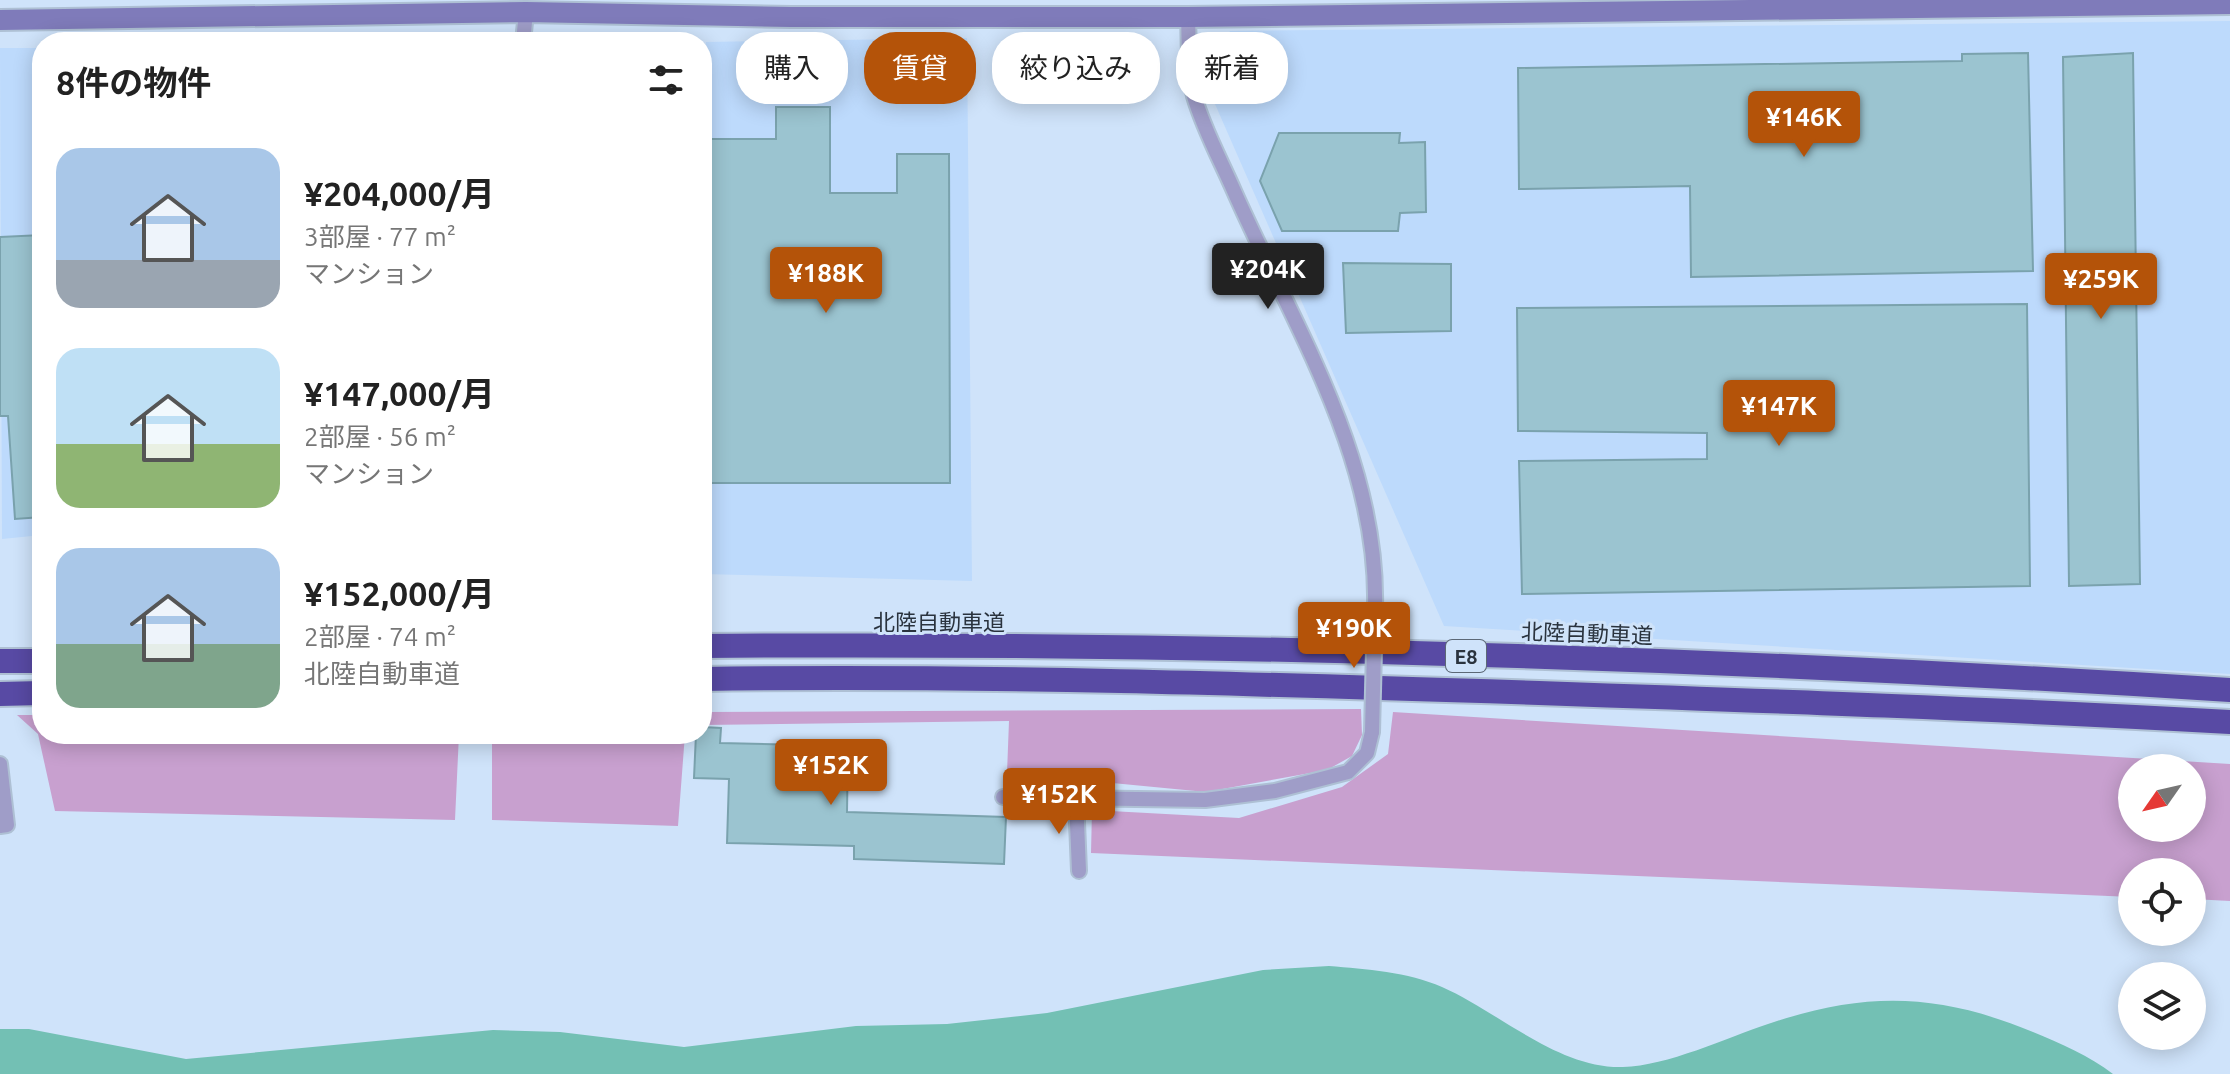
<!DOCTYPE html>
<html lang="ja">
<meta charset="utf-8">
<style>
body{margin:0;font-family:Ubuntu,"Noto Sans JP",sans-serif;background:#f6f6f6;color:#222;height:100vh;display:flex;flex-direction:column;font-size:30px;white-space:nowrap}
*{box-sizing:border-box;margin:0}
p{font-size:26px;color:#767676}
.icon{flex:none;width:44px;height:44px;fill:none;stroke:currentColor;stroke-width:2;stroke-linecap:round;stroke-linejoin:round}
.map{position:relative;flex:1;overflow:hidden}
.sheet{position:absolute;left:32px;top:32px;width:680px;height:712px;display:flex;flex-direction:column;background:#fff;border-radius:32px;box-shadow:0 4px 20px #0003}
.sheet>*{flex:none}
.hud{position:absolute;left:736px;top:32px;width:760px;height:72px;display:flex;gap:16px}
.needle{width:52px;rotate:236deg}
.tools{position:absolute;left:2118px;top:754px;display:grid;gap:16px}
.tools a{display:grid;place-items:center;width:88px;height:88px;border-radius:50%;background:#fff;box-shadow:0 4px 20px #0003;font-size:40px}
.price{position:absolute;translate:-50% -68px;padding:0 18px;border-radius:8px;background:#b45309;color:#fff;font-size:26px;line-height:52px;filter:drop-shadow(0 2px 4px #0008)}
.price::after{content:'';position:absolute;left:50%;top:48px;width:24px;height:18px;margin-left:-12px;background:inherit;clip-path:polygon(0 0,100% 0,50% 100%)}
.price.selected{background:#222;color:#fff}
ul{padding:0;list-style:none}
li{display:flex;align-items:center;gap:24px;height:200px;padding:0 24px}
li span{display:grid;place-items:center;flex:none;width:224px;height:160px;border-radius:24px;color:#555}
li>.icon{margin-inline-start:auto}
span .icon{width:96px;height:96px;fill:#fffc;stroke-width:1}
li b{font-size:34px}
h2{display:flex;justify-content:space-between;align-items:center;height:96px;padding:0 24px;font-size:34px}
.chip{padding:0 28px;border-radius:32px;background:#fff;box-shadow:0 4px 20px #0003;font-size:28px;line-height:72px}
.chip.selected{background:#b45309;color:#fff}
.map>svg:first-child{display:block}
.built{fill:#bddafc}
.forest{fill:#c8a0cf;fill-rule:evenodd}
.water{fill:#73c0b4}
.building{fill:#9bc4d0;stroke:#7aa2ad;stroke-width:2}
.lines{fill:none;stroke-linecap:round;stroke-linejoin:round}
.street-casing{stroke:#aec0d4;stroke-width:18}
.secondary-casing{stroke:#aec0d4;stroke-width:24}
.highway-casing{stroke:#aec0d4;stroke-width:28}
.street{stroke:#9f9dc8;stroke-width:14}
.secondary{stroke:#7f7bba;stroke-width:20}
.highway{stroke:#584aa4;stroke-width:24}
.street-bridge-casing{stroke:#aec0d4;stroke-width:18;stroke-linecap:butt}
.street-bridge{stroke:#9f9dc8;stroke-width:14}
.labels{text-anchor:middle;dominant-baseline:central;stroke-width:6;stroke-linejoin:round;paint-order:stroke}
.shield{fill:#cfe3fa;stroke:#5c6876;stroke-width:2}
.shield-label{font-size:20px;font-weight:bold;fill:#2a333e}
.street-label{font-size:22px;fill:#2a333e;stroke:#cfe3fa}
</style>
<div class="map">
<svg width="2230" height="1074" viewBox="0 0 2230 1074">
<rect width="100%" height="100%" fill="#cfe3fa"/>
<!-- built -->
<path class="built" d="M2230,21V674L1444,626L1204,79L1230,31Z
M967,38L972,581L702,574V499H708L706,42Z
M0,48H42V535L2,539Z"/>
<!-- forest -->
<path class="forest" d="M1361,709L1362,735L1352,756L1327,770L1206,792L1007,773L1009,721L702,725V712Z
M1393,712L2230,764V901L2192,899V872H2132V897L1091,853L1092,810L1239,818L1342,787L1388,754ZM2192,768V828H2132V768Z
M17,715H42V734H459L455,820L55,811L38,734Z
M492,734H685L678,826L492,820Z"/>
<!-- water -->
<path class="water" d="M1329,966C1366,969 1408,972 1442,987C1499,1012 1558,1069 1623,1067C1667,1066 1726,1038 1768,1024C1866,991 1938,993 2033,1032C2060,1043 2090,1056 2113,1074H0V1029H29L186,1059L493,1030L560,1032L684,1047L856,1026L947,1024L1047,1013L1263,970Z"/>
<!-- building -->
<path class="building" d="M2028,53L2033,271L1691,277L1690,186L1519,189L1518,68L1962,61V54Z
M2133,53L2140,584L2069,586L2063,57Z
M776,107H830V193H897V154H949L950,483H709L708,139H776Z
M1279,133H1400L1399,143L1425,142L1426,212L1400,213L1398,231H1282L1260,181Z
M42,235V517L15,519L8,416H0V237Z
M1343,263L1451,264V331L1346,333Z
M2027,304L2030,586L1522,594L1519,461L1707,459V433L1518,431L1517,308Z
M702,727L721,728L720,743L848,746L847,812L1006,817L1004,864L854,859V846L727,843L729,779L694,778L696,734H702Z"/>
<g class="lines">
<!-- street casing -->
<g class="street-casing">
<path id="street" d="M1188,17C1189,43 1188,71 1194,96C1203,128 1221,161 1234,191C1293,325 1379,458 1375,608
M523,42L526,12
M0,764L7,825L0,826
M1003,797L1205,800L1275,791L1348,772L1367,753L1372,732
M1076,798L1079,871"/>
</g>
<!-- secondary casing -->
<g class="secondary-casing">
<path id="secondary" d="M0,20L526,12L791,17H1188L2230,4"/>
</g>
<!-- highway casing -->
<g class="highway-casing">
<path id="highway" d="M702,646C1211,642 1722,658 2230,690
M0,661H42
M702,679C981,675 1260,684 1539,693C1770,701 2000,709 2230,722
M0,694L42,693"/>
</g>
<!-- street -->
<use href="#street" class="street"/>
<!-- secondary -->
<use href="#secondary" class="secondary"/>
<!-- highway -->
<use href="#highway" class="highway"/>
<!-- street-bridge casing -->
<g class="street-bridge-casing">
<path id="street-bridge" d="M1372,732L1375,608"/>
</g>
<!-- street-bridge -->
<use href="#street-bridge" class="street-bridge"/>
</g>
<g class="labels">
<!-- shield labels -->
<rect class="shield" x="1446" y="640" width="40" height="32" rx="6"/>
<g class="shield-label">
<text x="1466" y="656">E8</text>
</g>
<!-- street labels -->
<g class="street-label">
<text x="939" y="621">北陸自動車道</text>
<text transform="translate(1587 633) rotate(2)">北陸自動車道</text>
</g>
</g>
</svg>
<div class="tools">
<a><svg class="needle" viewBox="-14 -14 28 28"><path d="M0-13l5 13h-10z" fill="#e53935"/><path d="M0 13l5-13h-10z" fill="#767676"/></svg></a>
<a><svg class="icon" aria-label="locate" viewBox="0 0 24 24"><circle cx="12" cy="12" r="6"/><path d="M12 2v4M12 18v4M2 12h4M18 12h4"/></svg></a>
<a><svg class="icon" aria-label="layers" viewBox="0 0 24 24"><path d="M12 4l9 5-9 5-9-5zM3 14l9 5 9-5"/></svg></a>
</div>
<b class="price" style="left:1804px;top:159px">¥146K</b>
<b class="price selected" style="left:1268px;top:311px">¥204K</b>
<b class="price" style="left:826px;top:315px">¥188K</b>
<b class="price" style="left:2101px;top:321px">¥259K</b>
<b class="price" style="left:1779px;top:448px">¥147K</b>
<b class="price" style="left:1354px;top:670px">¥190K</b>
<b class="price" style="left:831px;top:807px">¥152K</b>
<b class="price" style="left:1059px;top:836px">¥152K</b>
<div class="hud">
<a class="chip">購入</a>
<a class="chip selected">賃貸</a>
<a class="chip">絞り込み</a>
<a class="chip">新着</a>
</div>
<section class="sheet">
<h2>8件の物件<svg class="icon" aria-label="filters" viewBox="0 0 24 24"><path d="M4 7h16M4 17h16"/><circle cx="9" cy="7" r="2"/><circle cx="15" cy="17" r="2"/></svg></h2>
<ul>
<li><span style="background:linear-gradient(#a9c7e8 70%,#9aa5b1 0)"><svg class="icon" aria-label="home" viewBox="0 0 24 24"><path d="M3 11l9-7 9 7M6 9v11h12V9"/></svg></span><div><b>¥204,000/月</b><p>3部屋 · 77 m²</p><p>マンション</p></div></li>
<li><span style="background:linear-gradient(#bfe0f5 60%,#8fb573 0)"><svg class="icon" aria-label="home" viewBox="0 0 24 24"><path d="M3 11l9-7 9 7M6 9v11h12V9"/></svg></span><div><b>¥147,000/月</b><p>2部屋 · 56 m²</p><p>マンション</p></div></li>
<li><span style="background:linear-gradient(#a9c7e8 60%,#7fa58c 0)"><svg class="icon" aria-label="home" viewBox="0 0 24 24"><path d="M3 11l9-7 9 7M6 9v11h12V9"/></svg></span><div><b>¥152,000/月</b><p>2部屋 · 74 m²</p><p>北陸自動車道</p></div></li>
</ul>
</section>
</div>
